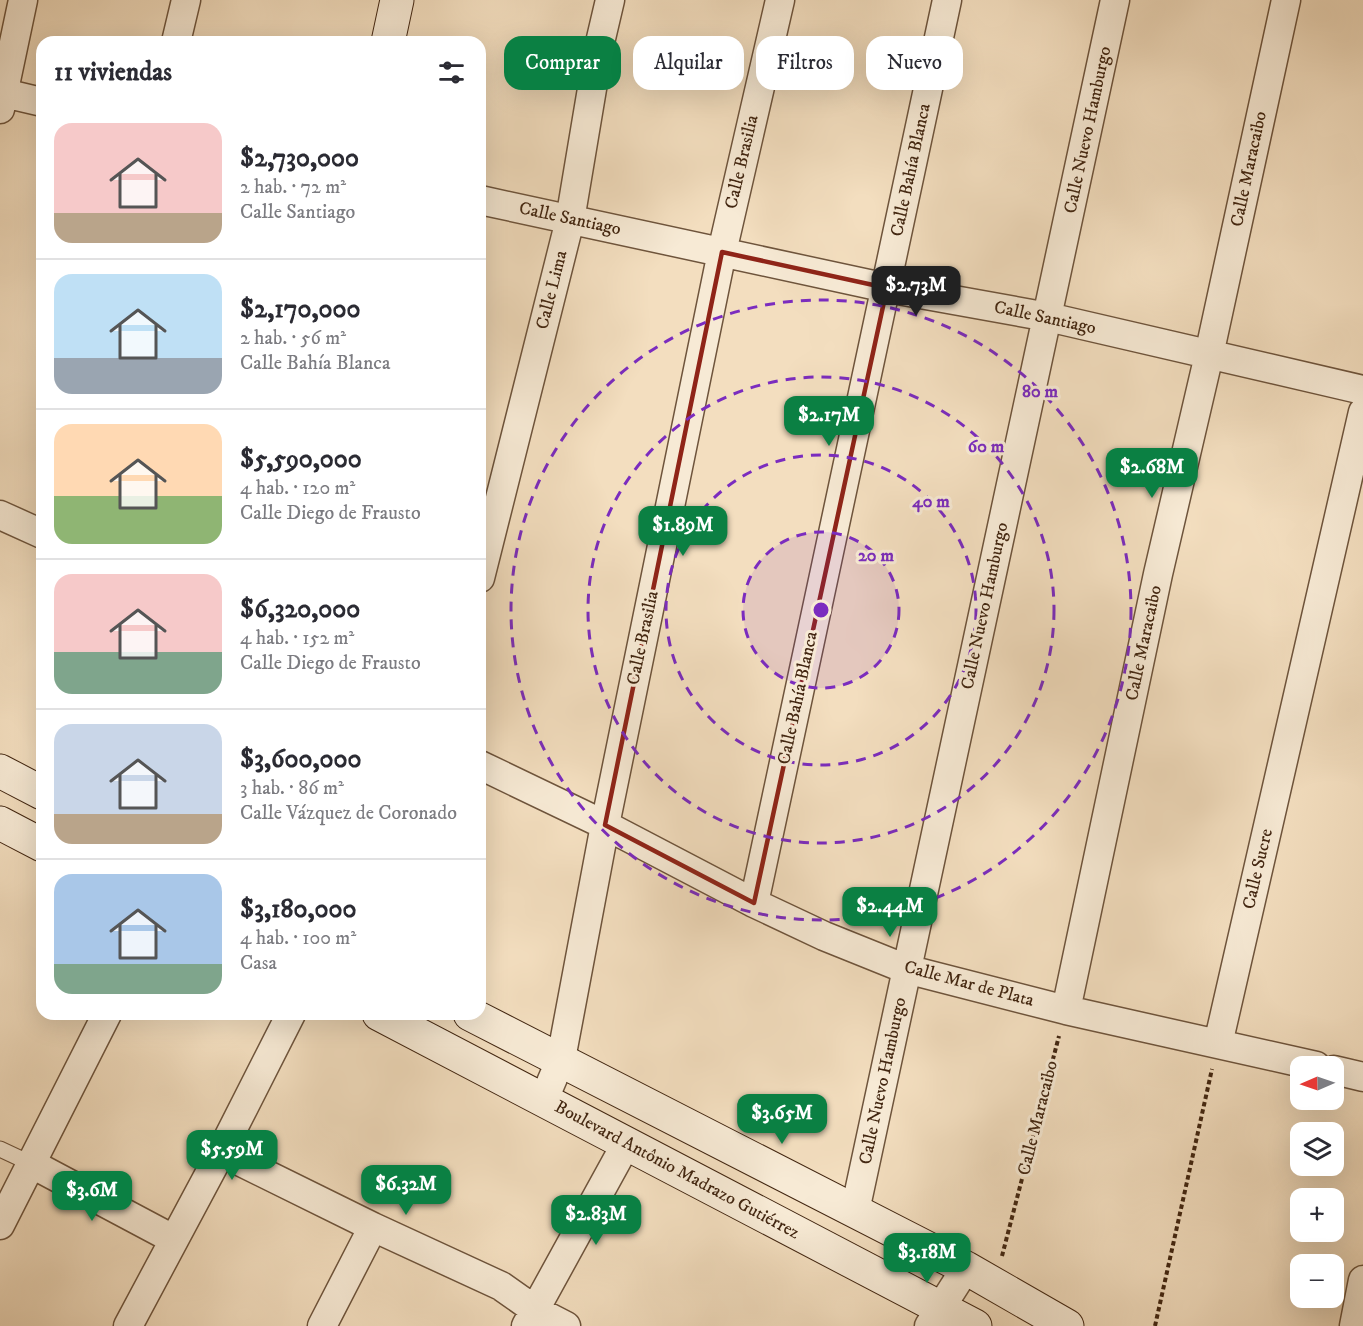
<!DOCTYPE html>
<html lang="es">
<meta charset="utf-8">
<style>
body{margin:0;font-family:"IM FELL DW Pica",serif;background:#f2f2f3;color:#2b2b33;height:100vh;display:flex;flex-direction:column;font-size:22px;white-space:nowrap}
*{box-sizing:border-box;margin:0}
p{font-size:20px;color:#7c7c81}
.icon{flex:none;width:33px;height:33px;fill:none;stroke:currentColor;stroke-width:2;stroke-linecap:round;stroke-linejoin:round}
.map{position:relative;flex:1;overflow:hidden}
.panel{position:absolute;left:36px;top:36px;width:450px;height:984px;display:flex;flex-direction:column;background:#fff;border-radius:18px;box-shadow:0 6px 24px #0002}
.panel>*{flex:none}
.banner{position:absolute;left:504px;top:36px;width:570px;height:54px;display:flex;gap:12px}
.needle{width:39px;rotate:268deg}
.buttons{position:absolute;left:1290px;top:1056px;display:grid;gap:12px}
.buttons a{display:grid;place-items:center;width:54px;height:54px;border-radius:12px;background:#fff;box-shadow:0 6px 24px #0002;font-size:30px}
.price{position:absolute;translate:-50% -51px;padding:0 14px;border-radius:12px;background:#0b8043;color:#fff;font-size:20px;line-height:39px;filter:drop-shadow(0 2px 3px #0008)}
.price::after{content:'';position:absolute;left:50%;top:36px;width:18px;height:14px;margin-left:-9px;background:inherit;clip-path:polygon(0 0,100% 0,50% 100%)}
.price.on{background:#222;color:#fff}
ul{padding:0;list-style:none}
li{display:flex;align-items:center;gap:18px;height:150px;padding:0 18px}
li+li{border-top:2px solid #e1e1e2}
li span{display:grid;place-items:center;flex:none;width:168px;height:120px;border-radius:18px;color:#555}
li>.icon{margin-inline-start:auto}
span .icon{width:72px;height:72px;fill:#fffc;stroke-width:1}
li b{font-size:26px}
h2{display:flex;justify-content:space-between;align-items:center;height:72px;padding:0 18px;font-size:26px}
.tag{padding:0 21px;border-radius:18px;background:#fff;box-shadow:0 6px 24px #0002;font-size:21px;line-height:54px}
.tag.on{background:#0b8043;color:#fff}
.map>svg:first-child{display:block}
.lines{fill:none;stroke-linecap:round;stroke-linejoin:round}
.lane-casing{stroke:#6e543c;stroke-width:17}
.street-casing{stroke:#6e543c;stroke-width:31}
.secondary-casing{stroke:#422611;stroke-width:35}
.path{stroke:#422611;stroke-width:4;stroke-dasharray:4.5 3;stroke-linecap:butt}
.lane{stroke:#f7ead5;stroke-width:15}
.street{stroke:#f7ead5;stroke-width:28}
.secondary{stroke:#f7ead5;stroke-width:33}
.marked{fill:none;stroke:#8f2418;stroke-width:4.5;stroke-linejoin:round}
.ring{fill:none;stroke:#7b2cbf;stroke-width:3;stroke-dasharray:10 8}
.labels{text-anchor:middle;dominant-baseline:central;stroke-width:6;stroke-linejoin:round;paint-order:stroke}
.street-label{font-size:18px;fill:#422611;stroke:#f7ead5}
.centre{fill:#7b2cbf;stroke:#f7ead5;stroke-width:3}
.ring-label{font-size:18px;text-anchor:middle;font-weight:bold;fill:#7b2cbf;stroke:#f7ead5;stroke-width:6;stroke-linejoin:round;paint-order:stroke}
</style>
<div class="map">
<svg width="1363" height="1326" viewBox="0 0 1363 1326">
<rect width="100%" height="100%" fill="#f3debf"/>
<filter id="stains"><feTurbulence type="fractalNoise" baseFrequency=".00333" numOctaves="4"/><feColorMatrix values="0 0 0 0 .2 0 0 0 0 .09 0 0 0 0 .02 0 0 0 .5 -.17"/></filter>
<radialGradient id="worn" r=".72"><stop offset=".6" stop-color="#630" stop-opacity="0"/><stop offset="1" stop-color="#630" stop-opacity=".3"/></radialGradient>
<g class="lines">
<!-- lane casing -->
<g class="lane-casing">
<path id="lane" d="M0,1149L32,1164"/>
</g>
<!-- street casing -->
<g class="street-casing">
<path id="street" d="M176,42L186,0
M0,92L42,102
M0,109L23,0
M480,200L887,288L1048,317L1363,390
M0,515L42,534
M480,578L570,220L599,47L610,0
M480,765L605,825L754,903L824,936L906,969L1066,1010L1316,1066
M754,903L947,0
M1066,1010L1158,574L1209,355L1286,0
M1218,1044L1363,412
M1334,1070L1363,1077
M544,1099L561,1059L605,825L722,252L780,0
M221,1152L373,1227L501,1286L535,1310L566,1326
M32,1164L173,1239
M855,1211L1115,0
M0,1225L107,1014
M128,1326L221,1152L291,1014
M322,1326L373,1227
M526,1326L626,1144
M929,1326L966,1268
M1354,1326L1363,1280"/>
</g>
<!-- secondary casing -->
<g class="secondary-casing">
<path id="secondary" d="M388,42L397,0
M0,771L42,793
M0,823L42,845
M379,1014L975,1326
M470,1014L966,1268L1067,1326"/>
</g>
<!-- path -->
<path class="path" d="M1002,1256L1059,1036
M1155,1326L1212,1069"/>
<!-- lane -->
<use href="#lane" class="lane"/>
<!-- street -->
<use href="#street" class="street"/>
<!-- secondary -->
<use href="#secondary" class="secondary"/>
</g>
<!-- marked area -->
<path class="marked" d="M722,252L887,288L754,903L605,825Z"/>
<!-- distance rings -->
<circle cx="821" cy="610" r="78" fill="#7b2cbf" fill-opacity=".12"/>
<g class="ring">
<circle cx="821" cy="610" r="78"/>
<circle cx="821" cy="610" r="155"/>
<circle cx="821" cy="610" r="233"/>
<circle cx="821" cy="610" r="310"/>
</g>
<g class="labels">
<!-- street labels -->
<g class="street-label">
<text transform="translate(1088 130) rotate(-78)">Calle Nuevo Hamburgo</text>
<text transform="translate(742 162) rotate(-77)">Calle Brasilia</text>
<text transform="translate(1249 169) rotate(-78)">Calle Maracaibo</text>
<text transform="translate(911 170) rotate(-78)">Calle Bahía Blanca</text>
<text transform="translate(570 219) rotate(12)">Calle Santiago</text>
<text transform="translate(552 290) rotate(-76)">Calle Lima</text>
<text transform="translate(1045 318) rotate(12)">Calle Santiago</text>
<text transform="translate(985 606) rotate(-78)">Calle Nuevo Hamburgo</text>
<text transform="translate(643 638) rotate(-78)">Calle Brasilia</text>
<text transform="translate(1144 643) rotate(-78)">Calle Maracaibo</text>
<text transform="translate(798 698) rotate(-78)">Calle Bahía Blanca</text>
<text transform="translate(1258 869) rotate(-77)">Calle Sucre</text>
<text transform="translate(969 984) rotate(15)">Calle Mar de Plata</text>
<text transform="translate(883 1081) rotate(-78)">Calle Nuevo Hamburgo</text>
<text transform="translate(1038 1118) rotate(-76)">Calle Maracaibo</text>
<text transform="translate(677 1170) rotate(28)">Boulevard Antônio Madrazo Gutiérrez</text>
</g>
</g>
<circle cx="821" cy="610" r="9" class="centre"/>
<g class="ring-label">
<text x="1040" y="397">80 m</text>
<text x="986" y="452">60 m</text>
<text x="931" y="507">40 m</text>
<text x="876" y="561">20 m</text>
</g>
<rect width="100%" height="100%" filter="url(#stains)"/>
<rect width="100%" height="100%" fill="url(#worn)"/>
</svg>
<div class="buttons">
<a><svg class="needle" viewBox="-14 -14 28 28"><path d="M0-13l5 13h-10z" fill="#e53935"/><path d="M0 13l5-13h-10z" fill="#7c7c81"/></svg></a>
<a><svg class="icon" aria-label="layers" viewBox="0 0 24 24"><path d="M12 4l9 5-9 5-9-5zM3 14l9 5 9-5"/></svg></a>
<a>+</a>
<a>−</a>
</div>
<b class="price on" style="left:916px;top:317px">$2.73M</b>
<b class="price" style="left:829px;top:447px">$2.17M</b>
<b class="price" style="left:1152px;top:499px">$2.68M</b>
<b class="price" style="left:683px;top:557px">$1.89M</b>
<b class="price" style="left:890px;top:938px">$2.44M</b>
<b class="price" style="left:782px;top:1145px">$3.65M</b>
<b class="price" style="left:232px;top:1181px">$5.59M</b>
<b class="price" style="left:406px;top:1216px">$6.32M</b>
<b class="price" style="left:92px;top:1222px">$3.6M</b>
<b class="price" style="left:596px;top:1246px">$2.83M</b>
<b class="price" style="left:927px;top:1284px">$3.18M</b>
<div class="banner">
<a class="tag on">Comprar</a>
<a class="tag">Alquilar</a>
<a class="tag">Filtros</a>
<a class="tag">Nuevo</a>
</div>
<section class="panel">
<h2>11 viviendas<svg class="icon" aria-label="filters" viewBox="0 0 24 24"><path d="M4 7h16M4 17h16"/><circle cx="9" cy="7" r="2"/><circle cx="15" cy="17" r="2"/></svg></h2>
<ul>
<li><span style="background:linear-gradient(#f6c9c9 75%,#b9a48a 0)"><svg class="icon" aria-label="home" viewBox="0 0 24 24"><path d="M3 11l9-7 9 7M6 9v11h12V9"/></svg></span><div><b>$2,730,000</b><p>2 hab. · 72 m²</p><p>Calle Santiago</p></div></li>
<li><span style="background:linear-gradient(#bfe0f5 70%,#9aa5b1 0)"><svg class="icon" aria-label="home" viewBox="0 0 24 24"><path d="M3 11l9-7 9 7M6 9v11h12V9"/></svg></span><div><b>$2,170,000</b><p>2 hab. · 56 m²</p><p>Calle Bahía Blanca</p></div></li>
<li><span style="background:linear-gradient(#ffd9b3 60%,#8fb573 0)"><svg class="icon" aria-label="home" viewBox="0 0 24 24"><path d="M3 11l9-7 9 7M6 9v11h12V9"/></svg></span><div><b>$5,590,000</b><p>4 hab. · 120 m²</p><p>Calle Diego de Frausto</p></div></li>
<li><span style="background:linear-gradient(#f6c9c9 65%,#7fa58c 0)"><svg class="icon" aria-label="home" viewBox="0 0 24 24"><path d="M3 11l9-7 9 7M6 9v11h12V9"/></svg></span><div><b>$6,320,000</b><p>4 hab. · 152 m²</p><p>Calle Diego de Frausto</p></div></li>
<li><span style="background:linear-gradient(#c9d6e8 75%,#b9a48a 0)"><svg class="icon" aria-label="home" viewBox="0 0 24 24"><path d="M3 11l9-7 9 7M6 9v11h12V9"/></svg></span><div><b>$3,600,000</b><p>3 hab. · 86 m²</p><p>Calle Vázquez de Coronado</p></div></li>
<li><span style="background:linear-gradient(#a9c7e8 75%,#7fa58c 0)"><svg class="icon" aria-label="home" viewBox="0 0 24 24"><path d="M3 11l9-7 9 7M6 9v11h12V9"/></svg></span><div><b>$3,180,000</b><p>4 hab. · 100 m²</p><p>Casa</p></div></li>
</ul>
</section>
</div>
